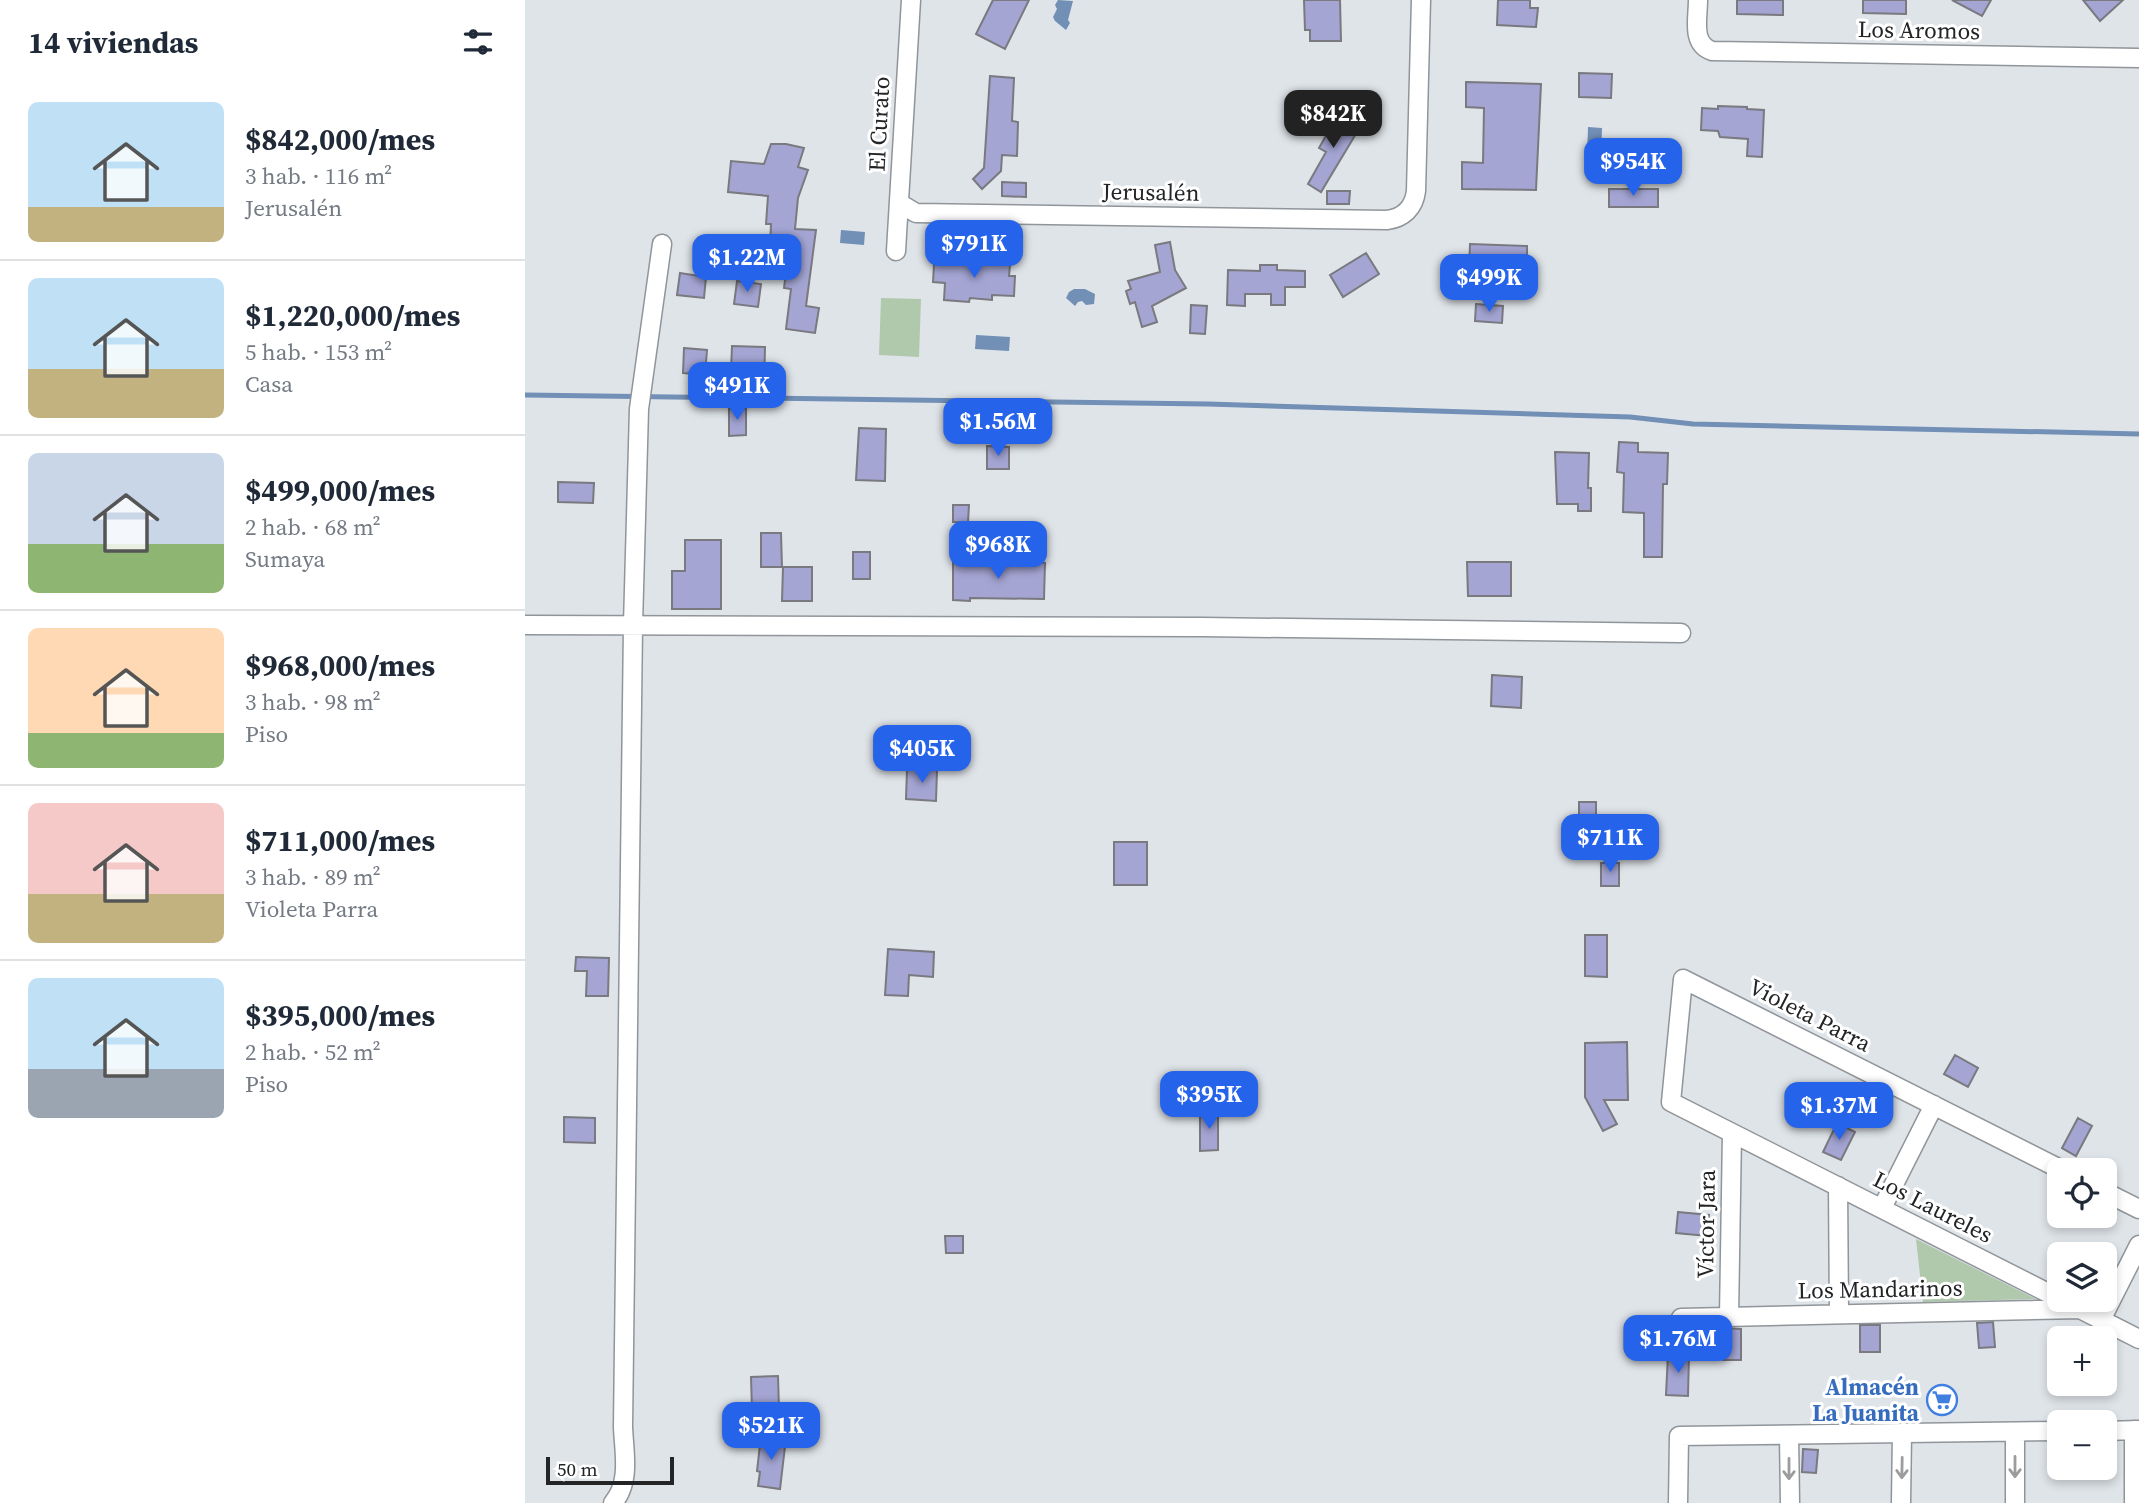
<!DOCTYPE html>
<html lang="es">
<meta charset="utf-8">
<style>
body{margin:0;font-family:"Source Serif 4",serif;background:#f2f2f3;color:#1f2937;height:100vh;display:flex;flex-direction:column;font-size:26px;white-space:nowrap}
*{box-sizing:border-box;margin:0}
p{font-size:23px;color:#747a83}
.icon{flex:none;width:38px;height:38px;fill:none;stroke:currentColor;stroke-width:2;stroke-linecap:round;stroke-linejoin:round}
.map{position:relative;flex:1;overflow:hidden}
.drawer{display:flex;flex-direction:column;background:#fff;width:525px}
.drawer>*{flex:none}
.fabs{position:absolute;left:1522px;top:1158px;display:grid;gap:14px}
.fabs a{display:grid;place-items:center;width:70px;height:70px;border-radius:10px;background:#fff;box-shadow:0 4px 10px #0003;font-size:35px}
.scale{position:absolute;left:21px;bottom:18px;width:128px;box-sizing:border-box;padding-left:7px;border:4px solid #222426;border-top:0;font-size:19px;line-height:24px;white-space:nowrap;color:#222426;-webkit-text-stroke:5px #fff;paint-order:stroke}
.price{position:absolute;translate:-50% -60px;padding:0 16px;border-radius:14px;background:#2563eb;color:#fff;font-size:23px;line-height:46px;filter:drop-shadow(0 2px 4px #0008)}
.price::after{content:'';position:absolute;left:50%;top:42px;width:21px;height:16px;margin-left:-10px;background:inherit;clip-path:polygon(0 0,100% 0,50% 100%)}
.price.selected{background:#222;color:#fff}
ul{padding:0;list-style:none}
li{display:flex;align-items:center;gap:21px;height:175px;padding:0 28px}
li+li{border-top:2px solid #e0e1e3}
li span{display:grid;place-items:center;flex:none;width:196px;height:140px;border-radius:10px;color:#555}
li>.icon{margin-inline-start:auto}
span .icon{width:84px;height:84px;fill:#fffc;stroke-width:1}
li b{font-size:30px}
h2{display:flex;justify-content:space-between;align-items:center;height:84px;padding:0 28px;font-size:30px}
main{display:flex;flex:1;min-height:0}
.map>svg:first-child{display:block}
.green{fill:#b0c8ac}
.water{fill:#728fb6}
.lines{fill:none;stroke-linecap:round;stroke-linejoin:round}
.stream{stroke:#728fb6;stroke-width:5}
.building{fill:#a4a5d3;stroke:#79797f;stroke-width:2}
.minor-casing{stroke:#90959a;stroke-width:21}
.minor{stroke:#fff;stroke-width:18}
.oneway{stroke:#9c9c9d}
.labels{text-anchor:middle;dominant-baseline:central;stroke-width:6;stroke-linejoin:round;paint-order:stroke}
.street-label{font-size:23px;fill:#222426;stroke:#fff}
.shop-label{font-size:23px;font-weight:bold;fill:#366cbe;stroke:#fff;text-anchor:end}
</style>
<main>
<section class="drawer">
<h2>14 viviendas<svg class="icon" aria-label="filters" viewBox="0 0 24 24"><path d="M4 7h16M4 17h16"/><circle cx="9" cy="7" r="2"/><circle cx="15" cy="17" r="2"/></svg></h2>
<ul>
<li><span style="background:linear-gradient(#bfe0f5 75%,#c2b280 0)"><svg class="icon" aria-label="home" viewBox="0 0 24 24"><path d="M3 11l9-7 9 7M6 9v11h12V9"/></svg></span><div><b>$842,000/mes</b><p>3 hab. · 116 m²</p><p>Jerusalén</p></div></li>
<li><span style="background:linear-gradient(#bfe0f5 65%,#c2b280 0)"><svg class="icon" aria-label="home" viewBox="0 0 24 24"><path d="M3 11l9-7 9 7M6 9v11h12V9"/></svg></span><div><b>$1,220,000/mes</b><p>5 hab. · 153 m²</p><p>Casa</p></div></li>
<li><span style="background:linear-gradient(#c9d6e8 65%,#8fb573 0)"><svg class="icon" aria-label="home" viewBox="0 0 24 24"><path d="M3 11l9-7 9 7M6 9v11h12V9"/></svg></span><div><b>$499,000/mes</b><p>2 hab. · 68 m²</p><p>Sumaya</p></div></li>
<li><span style="background:linear-gradient(#ffd9b3 75%,#8fb573 0)"><svg class="icon" aria-label="home" viewBox="0 0 24 24"><path d="M3 11l9-7 9 7M6 9v11h12V9"/></svg></span><div><b>$968,000/mes</b><p>3 hab. · 98 m²</p><p>Piso</p></div></li>
<li><span style="background:linear-gradient(#f6c9c9 65%,#c2b280 0)"><svg class="icon" aria-label="home" viewBox="0 0 24 24"><path d="M3 11l9-7 9 7M6 9v11h12V9"/></svg></span><div><b>$711,000/mes</b><p>3 hab. · 89 m²</p><p>Violeta Parra</p></div></li>
<li><span style="background:linear-gradient(#bfe0f5 65%,#9aa5b1 0)"><svg class="icon" aria-label="home" viewBox="0 0 24 24"><path d="M3 11l9-7 9 7M6 9v11h12V9"/></svg></span><div><b>$395,000/mes</b><p>2 hab. · 52 m²</p><p>Piso</p></div></li>
</ul>
</section>
<div class="map">
<svg width="1614" height="1503" viewBox="0 0 1614 1503">
<rect width="100%" height="100%" fill="#dfe4e9"/>
<!-- green -->
<path class="green" d="M356,298L396,299L394,357L354,355Z
M1391,1239L1511,1299L1398,1302Z"/>
<!-- water -->
<path class="water" d="M533,0L548,1L543,20L545,23L541,30L530,21L528,17L532,9L530,5Z
M1063,127L1077,128L1076,158H1062Z
M316,230L340,232L339,245L315,243Z
M549,289H560L570,294L569,304L561,305L557,301L553,302L550,306L541,298L544,292Z
M451,335L485,337L484,351L450,349Z"/>
<g class="lines">
<!-- stream -->
<path class="stream" d="M0,395L683,404L1105,417L1168,424L1614,434"/>
</g>
<!-- building -->
<path class="building" d="M468,0H504L480,49L451,34Z
M779,0H815L816,41H785V30H780Z
M973,0H1005V8H1013L1011,27L972,25Z
M1212,0H1258V15L1212,14Z
M1338,0H1381V14L1338,13Z
M1427,0H1466L1457,16Z
M1558,0H1598L1575,21Z
M1054,73L1087,74L1086,98L1054,97Z
M465,76L489,78L487,121L493,122L492,156L477,155L476,171L457,189L448,179L459,168Z
M941,82L1016,84L1011,190L937,189V162L958,163L959,108L941,107Z
M1193,106L1222,107V109L1239,110L1237,157L1222,156L1223,139L1195,137L1193,131L1176,130L1177,108L1193,109Z
M814,113L832,124L829,130L832,132L796,192L783,184L801,152L794,148Z
M246,144H261L279,148L273,167L283,170L273,198L270,229L291,230L281,306L294,308L290,333L261,329L266,289L259,288L264,248L245,247L246,224H241L243,196L203,192L206,161L239,164Z
M477,182L501,183V197L477,196Z
M1084,189H1133V207H1084Z
M802,191H825L824,204H802Z
M645,242L650,270L661,288L627,306L632,322L617,327L610,302L605,304L601,291L606,289L603,281L635,272L630,245Z
M945,244L1002,246V271L974,270L973,279L960,278L961,270H944Z
M841,253L854,274L818,297L805,275Z
M426,260L485,265L484,276H490L489,296L467,295V300L445,298L444,302L419,300L420,283L408,282L409,264L426,265Z
M735,265H752V270L780,271V287H760V305H746V294H720V306L702,305L703,270L735,271Z
M155,273L181,277L179,298L152,295Z
M212,281L236,284L233,307L209,304Z
M951,304L978,306L977,323L950,321Z
M666,305L682,306L680,334L665,333Z
M207,346L240,347L239,390L217,389L218,370H206Z
M159,348L182,350L180,375L158,373Z
M204,409H221V435L204,436Z
M334,428L361,429L360,481L331,480Z
M1094,442L1113,443V452L1143,453L1142,484H1138L1137,557H1119V513L1098,512L1099,473L1092,472Z
M462,446L484,447V469H462Z
M1030,452L1064,453L1063,488H1066V511H1053V504H1032Z
M33,482L69,483L68,503L33,502Z
M428,505H444L443,522H428Z
M236,533H256L257,567H236Z
M160,540H196V609H147V571H160Z
M328,552H345V579H328Z
M428,562L507,564V562L520,563L519,599L445,598V601L428,600Z
M942,562H986V596H943Z
M258,567H287V601H257Z
M967,675L997,677L996,708L966,706Z
M382,769L412,770L411,801L381,799Z
M1054,802H1071V820H1054Z
M589,842H622V885H589Z
M1076,863H1094V886H1076Z
M1060,935H1082V977L1060,976Z
M363,949L409,952L408,977L384,975L383,996L360,995Z
M51,957L84,958L83,996H61L62,971H50Z
M1102,1042L1103,1100H1079L1092,1124L1078,1131L1060,1097V1043Z
M1430,1055L1453,1068L1443,1087L1419,1074Z
M675,1111L693,1112V1150L675,1151Z
M39,1117L70,1118V1143L39,1142Z
M1553,1118L1567,1126L1551,1156L1537,1148Z
M1312,1123L1330,1132L1316,1160L1298,1152Z
M1153,1212L1184,1215L1182,1236L1151,1233Z
M420,1236H438V1253H421Z
M1468,1322L1470,1347L1454,1348L1452,1323Z
M1335,1325H1355V1352H1335Z
M1198,1328L1216,1329V1360H1198Z
M1143,1354H1164L1163,1396L1141,1395Z
M253,1376L254,1410L227,1411L226,1377Z
M236,1436L261,1438L255,1489L233,1486L235,1472L232,1471Z
M1278,1449L1293,1450L1291,1473L1277,1472Z"/>
<g class="lines">
<!-- minor casing -->
<g class="minor-casing">
<path id="minor" d="M1173,0C1173,19 1166,44 1187,51L1614,58
M374,203L391,213L862,220C878,218 889,208 891,191L896,0
M371,251L386,0
M0,625L677,627L1156,633
M1313,1186L1314,1314
M1580,1192L1614,1209
M1357,1208L1409,1105
M1535,1299L1146,1102L1158,979L1539,1171
M1545,1304L1614,1339
M1204,1317L1207,1133
M1156,1318L1556,1309
M1576,1320L1614,1245
M1609,1430V1503
M1580,1431L1614,1430
M1264,1435L1265,1503
M88,1503C106,1482 99,1453 98,1427L108,625L114,409L137,244
M1153,1503L1154,1436L1535,1431
M1376,1503L1377,1433
M1490,1503V1432"/>
</g>
<!-- minor -->
<use href="#minor" class="minor"/>
</g>
<!-- one-way arrows -->
<defs><path id="oneway-shaft" d="M-6 0H5M1.5-3L5.5 0L1.5 3" fill="none" stroke-width="1.6" stroke-linecap="round" stroke-linejoin="round" transform="scale(1.75)"/></defs>
<g class="oneway">
<use href="#oneway-shaft" transform="translate(1490 1467) rotate(90)"/>
<use href="#oneway-shaft" transform="translate(1377 1468) rotate(91)"/>
<use href="#oneway-shaft" transform="translate(1264 1469) rotate(90)"/>
</g>
<!-- icons -->
<defs>
<g id="supermarket-ring" transform="scale(1.575)"><circle r="9.5" fill="#fff" stroke="#3f7fe0" stroke-width="1.5"/><path d="M-6-5.5h2.5l.6 2H6L4.5 2H-2.5L-4.4-4H-6ZM-1.5 3.2a1.3 1.3 0 1 0 .1 0ZM3 3.2a1.3 1.3 0 1 0 .1 0Z" fill="#3f7fe0"/></g>
</defs>
<g fill-rule="evenodd">
<use href="#supermarket-ring" x="1417" y="1400"/>
</g>
<g class="labels">
<!-- street labels -->
<g class="street-label">
<text transform="translate(1394 30) rotate(1)">Los Aromos</text>
<text transform="translate(354 124) rotate(-87)">El Curato</text>
<text transform="translate(626 192) rotate(1)">Jerusalén</text>
<text transform="translate(1285 1015) rotate(27)">Violeta Parra</text>
<text transform="translate(1408 1207) rotate(27)">Los Laureles</text>
<text transform="translate(1181 1224) rotate(-89)">Víctor Jara</text>
<text transform="translate(1355 1289) rotate(-1)">Los Mandarinos</text>
</g>
<!-- shop labels -->
<g class="shop-label">
<text x="1394" y="1387">Almacén<tspan x="1394" dy="26">La Juanita</tspan></text>
</g>
</g>
</svg>
<div class="fabs">
<a><svg class="icon" aria-label="locate" viewBox="0 0 24 24"><circle cx="12" cy="12" r="6"/><path d="M12 2v4M12 18v4M2 12h4M18 12h4"/></svg></a>
<a><svg class="icon" aria-label="layers" viewBox="0 0 24 24"><path d="M12 4l9 5-9 5-9-5zM3 14l9 5 9-5"/></svg></a>
<a>+</a>
<a>−</a>
</div>
<div class="scale">50 m</div>
<b class="price selected" style="left:808px;top:150px">$842K</b>
<b class="price" style="left:1108px;top:198px">$954K</b>
<b class="price" style="left:449px;top:280px">$791K</b>
<b class="price" style="left:222px;top:294px">$1.22M</b>
<b class="price" style="left:964px;top:314px">$499K</b>
<b class="price" style="left:212px;top:422px">$491K</b>
<b class="price" style="left:473px;top:458px">$1.56M</b>
<b class="price" style="left:473px;top:581px">$968K</b>
<b class="price" style="left:397px;top:785px">$405K</b>
<b class="price" style="left:1085px;top:874px">$711K</b>
<b class="price" style="left:684px;top:1131px">$395K</b>
<b class="price" style="left:1314px;top:1142px">$1.37M</b>
<b class="price" style="left:1153px;top:1375px">$1.76M</b>
<b class="price" style="left:246px;top:1462px">$521K</b>
</div>
</main>
